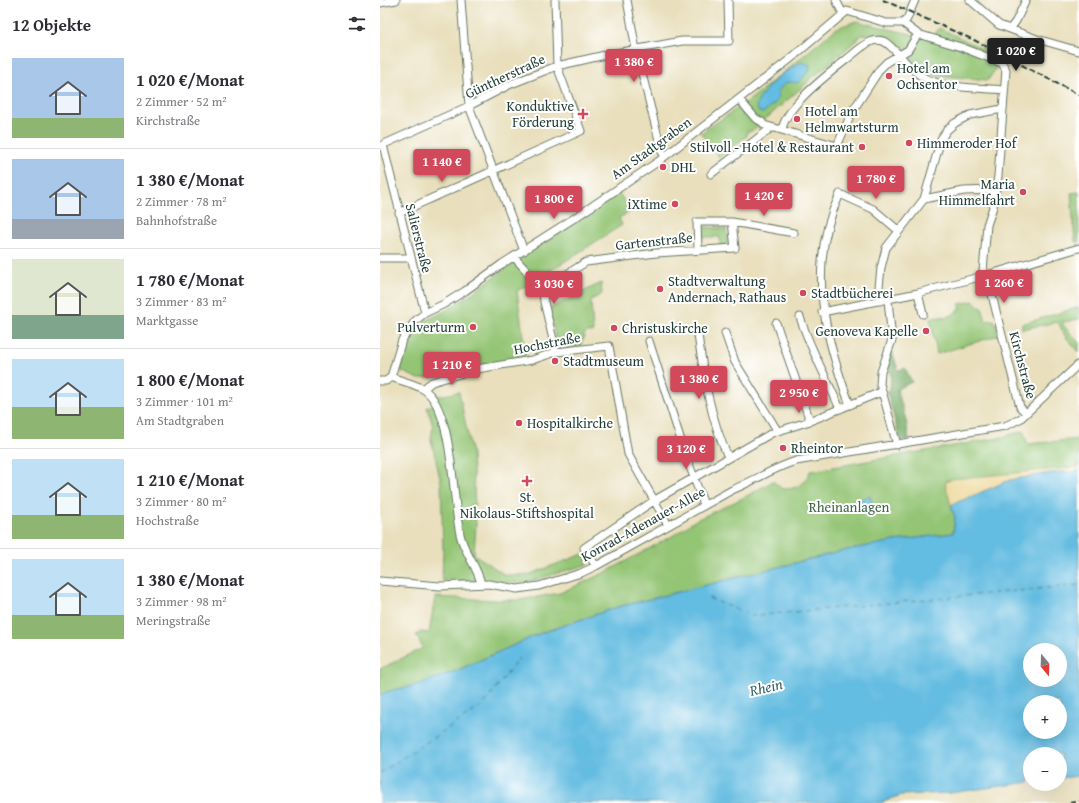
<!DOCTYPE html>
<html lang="de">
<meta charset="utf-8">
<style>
body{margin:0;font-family:"Gentium Book Plus",serif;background:#f7f7f7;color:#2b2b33;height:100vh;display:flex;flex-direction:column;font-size:15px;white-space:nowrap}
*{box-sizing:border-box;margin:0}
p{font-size:13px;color:#7c7c81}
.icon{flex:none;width:22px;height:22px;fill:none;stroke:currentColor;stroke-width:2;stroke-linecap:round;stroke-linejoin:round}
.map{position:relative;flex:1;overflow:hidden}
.panel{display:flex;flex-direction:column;background:#fff;width:380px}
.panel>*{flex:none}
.needle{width:26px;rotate:161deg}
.controls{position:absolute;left:643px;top:643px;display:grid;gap:8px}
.controls a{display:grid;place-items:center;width:44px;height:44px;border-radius:50%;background:#fff;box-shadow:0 4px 16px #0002;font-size:20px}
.price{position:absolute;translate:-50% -34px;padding:0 9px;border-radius:4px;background:#d1495b;color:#fff;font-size:13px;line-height:26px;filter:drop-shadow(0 1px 2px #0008)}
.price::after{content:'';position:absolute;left:50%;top:24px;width:12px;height:9px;margin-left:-6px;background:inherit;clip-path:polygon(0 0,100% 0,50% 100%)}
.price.on{background:#222;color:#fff}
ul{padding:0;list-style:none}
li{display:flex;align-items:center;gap:12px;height:100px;padding:0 12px}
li+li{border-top:1px solid #e1e1e2}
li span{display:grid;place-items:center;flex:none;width:112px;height:80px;border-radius:0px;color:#555}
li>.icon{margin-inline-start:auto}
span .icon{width:48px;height:48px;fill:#fffc;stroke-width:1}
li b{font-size:17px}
h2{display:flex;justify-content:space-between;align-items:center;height:48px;padding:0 12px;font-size:17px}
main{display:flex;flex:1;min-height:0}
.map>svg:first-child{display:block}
.green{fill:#94c575;stroke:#5a8154}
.forest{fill:#7a6;stroke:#4b744d}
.sand{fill:#eeda9e;stroke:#868c69}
.water{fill:#63bce1;stroke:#417c8a;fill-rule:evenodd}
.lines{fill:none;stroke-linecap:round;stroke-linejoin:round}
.ferry{stroke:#336368;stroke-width:1;stroke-dasharray:5 4;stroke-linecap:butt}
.minor-casing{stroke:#667664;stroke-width:9}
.minor{stroke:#fff;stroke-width:7}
.rail{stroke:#1f3d34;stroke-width:2;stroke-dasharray:6 3;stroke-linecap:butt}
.poi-dot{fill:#d1495b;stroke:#fff;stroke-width:1.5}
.labels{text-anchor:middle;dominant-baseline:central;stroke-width:4;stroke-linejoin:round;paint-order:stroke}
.poi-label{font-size:14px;fill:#1f3d34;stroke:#fff;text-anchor:start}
.street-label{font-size:14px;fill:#1f3d34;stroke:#fff}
.park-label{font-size:14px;fill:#426648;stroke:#fff}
.water-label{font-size:15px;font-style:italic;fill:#336368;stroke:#fff}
</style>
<main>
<section class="panel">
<h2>12 Objekte<svg class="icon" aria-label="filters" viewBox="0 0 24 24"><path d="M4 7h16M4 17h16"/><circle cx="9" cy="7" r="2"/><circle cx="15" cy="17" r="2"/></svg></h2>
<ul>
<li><span style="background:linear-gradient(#a9c7e8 75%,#8fb573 0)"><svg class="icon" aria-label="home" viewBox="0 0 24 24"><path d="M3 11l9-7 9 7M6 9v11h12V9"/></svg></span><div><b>1 020 €/Monat</b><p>2 Zimmer · 52 m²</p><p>Kirchstraße</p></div></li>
<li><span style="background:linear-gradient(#a9c7e8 75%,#9aa5b1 0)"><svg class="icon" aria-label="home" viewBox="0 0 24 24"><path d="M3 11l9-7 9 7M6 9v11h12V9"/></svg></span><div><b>1 380 €/Monat</b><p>2 Zimmer · 78 m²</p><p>Bahnhofstraße</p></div></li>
<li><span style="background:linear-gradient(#dfe7d0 70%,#7fa58c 0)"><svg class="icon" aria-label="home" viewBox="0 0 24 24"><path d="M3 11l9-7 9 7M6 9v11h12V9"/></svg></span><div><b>1 780 €/Monat</b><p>3 Zimmer · 83 m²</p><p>Marktgasse</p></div></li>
<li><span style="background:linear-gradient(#bfe0f5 60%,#8fb573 0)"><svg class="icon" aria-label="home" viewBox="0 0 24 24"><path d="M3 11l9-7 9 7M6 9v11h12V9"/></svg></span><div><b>1 800 €/Monat</b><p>3 Zimmer · 101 m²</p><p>Am Stadtgraben</p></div></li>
<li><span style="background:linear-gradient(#bfe0f5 70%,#8fb573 0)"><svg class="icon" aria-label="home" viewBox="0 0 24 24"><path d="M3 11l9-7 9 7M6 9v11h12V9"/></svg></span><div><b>1 210 €/Monat</b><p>3 Zimmer · 80 m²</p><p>Hochstraße</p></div></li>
<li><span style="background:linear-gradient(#bfe0f5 70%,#8fb573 0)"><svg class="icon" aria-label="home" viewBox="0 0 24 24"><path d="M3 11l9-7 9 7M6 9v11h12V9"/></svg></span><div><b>1 380 €/Monat</b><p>3 Zimmer · 98 m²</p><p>Meringstraße</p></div></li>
</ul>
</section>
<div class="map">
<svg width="699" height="803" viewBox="0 0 699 803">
<rect width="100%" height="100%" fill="#fff"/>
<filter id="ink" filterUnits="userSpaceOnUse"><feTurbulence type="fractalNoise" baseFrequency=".025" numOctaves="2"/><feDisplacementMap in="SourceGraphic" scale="8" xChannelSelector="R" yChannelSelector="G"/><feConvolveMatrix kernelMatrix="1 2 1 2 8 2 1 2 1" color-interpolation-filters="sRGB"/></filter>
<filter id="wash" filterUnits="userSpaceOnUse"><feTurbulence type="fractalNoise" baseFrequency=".012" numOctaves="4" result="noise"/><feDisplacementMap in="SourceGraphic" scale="16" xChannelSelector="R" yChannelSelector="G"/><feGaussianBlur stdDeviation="0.9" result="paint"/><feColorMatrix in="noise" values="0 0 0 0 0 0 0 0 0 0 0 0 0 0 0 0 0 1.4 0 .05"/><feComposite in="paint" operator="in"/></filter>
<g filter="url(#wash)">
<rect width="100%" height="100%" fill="#e9dfbc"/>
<!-- green -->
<path class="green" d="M476,21L552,39L559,28L618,56L619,64L608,80L553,75L544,70L521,50L514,41L498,32L479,36L478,39L435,76L431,77L428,82L372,131H367V136L339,157L321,133L371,99L457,28Z
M699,192V242H695L691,193Z
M239,193L251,211L239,218L242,225L157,279H151L152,282L137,291L146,358L87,367L72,374L39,379L21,371L22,357L30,339L44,321L63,312L90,295L133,263Z
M325,227L346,229L348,245L340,246V237H321L320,230Z
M221,283L222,294L211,300L213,332H207L204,335V339L201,344V347L178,349L169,309Z
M593,301L602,308L606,321L614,320L619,335L557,354L550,318L571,316L581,308L579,304Z
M699,307V320L698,319L685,322L682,321L684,326L699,343V352L685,336L678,322L642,329V324Z
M79,392L92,454L95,505H91V513H95L96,525L94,554L125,575H148L203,554L209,564L144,583L62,580L63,549L61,483L51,439L53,426L47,407L57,404L53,397Z
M643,431L648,444L699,439V467L568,480L565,483L575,518L573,533L515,541L471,549L238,607L161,633L76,671L37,685L9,691L0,695V669L43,648L36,635L41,632L49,633L55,597L116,600H140L180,593L224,573L294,535L316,520L365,497L393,481L402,489C418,489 424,485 430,471L619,438Z"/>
<!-- forest -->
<path class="forest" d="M512,351L518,370L525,368L532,382L517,389L526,420L529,439L520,440L507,392L510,391L511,375L505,360Z"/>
<!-- sand -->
<path class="sand" d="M699,467V471L670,473L630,480L571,505L565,483L572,479Z"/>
<!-- water -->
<path class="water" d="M421,62L430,65L429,71L418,83L408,82L399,89L397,101L383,113L379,112L376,106C384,86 403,72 421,62Z
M699,471V776L680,778V754H650V782L570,793L521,795L501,803H0V695L9,691L37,685L76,671L161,633L238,607L471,549L515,541L573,533L575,518L571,505L630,480L670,473ZM650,650H680V680H650ZM650,702H680V732H650Z
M490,496L493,506L475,512L471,502Z"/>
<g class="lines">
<!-- ferry -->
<path class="ferry" d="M329,598L372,616L699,585
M0,773L103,705L139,658"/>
</g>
</g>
<g filter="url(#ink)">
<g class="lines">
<!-- minor casing -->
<g class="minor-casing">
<path id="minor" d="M81,0L89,106L144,251
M247,0L256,50L282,152L285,156
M456,0L463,14
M590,0L619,25L657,39L699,51
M0,3L16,0
M523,23L527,19L535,0
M630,29L636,21L646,0
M359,99L375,118L382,122
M384,125L457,146L472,112L500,69L507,62L528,50L538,34
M402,130C406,103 457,68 478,50C486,44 493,38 503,41C513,45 527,66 537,73C558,90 598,87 624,90
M3,145L45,313
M0,146L89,106L131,84L177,66L225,55L302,41H349L348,0
M331,174L391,128
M544,199L584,191L615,190
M19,213L201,131L177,66L175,0
M318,250L317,222H352L414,233
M134,257L153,278
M0,258H31
M156,282L163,293
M538,293L543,314
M508,300L512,340L501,372L500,384L517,445
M500,301L499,287L501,268L506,248L544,199L561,139L567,130L575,123L590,115L622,109
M442,312L538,293L607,275L699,248
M420,317C430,349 447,378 460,409
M396,323L430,421
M345,333L355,362L397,430
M318,335C324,377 330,418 348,457
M269,341L305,453L324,505
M176,352L164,302L163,293L170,285L206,262L276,253L355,248L352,222
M11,377C21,381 33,383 43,389C74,407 72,500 80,534C83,551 98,567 101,584
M0,381H6L11,377L22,340L35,321L45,313L64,304L85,291L122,264L196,217L279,161L409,60L467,11L506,23H523L538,34L581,47L622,63L626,70L618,176L613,207L607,225L603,271L607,275L640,407L646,413
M43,389L52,382L97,369L152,360L176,352L229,346L248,454L288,525
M470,405C444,335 426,264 460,194L493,209L519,231
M216,566L204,548L275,500L392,433L430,421L501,392
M0,581L60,586L109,584L137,589L159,586L201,573L216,566L352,490C374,481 393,468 416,461L625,426L640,419L699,364"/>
</g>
<!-- minor -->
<use href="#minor" class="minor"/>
<!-- rail -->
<path class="rail" d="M503,0L594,40L699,95
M690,803L699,801"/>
</g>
</g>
<!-- markers -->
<g class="poi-dot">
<circle cx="509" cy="76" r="4"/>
<path d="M201 108h4v4h4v4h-4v4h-4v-4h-4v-4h4z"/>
<circle cx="417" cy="119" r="4"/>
<circle cx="529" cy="143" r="4"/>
<circle cx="482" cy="147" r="4"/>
<circle cx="283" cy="167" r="4"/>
<circle cx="643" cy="192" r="4"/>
<circle cx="295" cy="204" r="4"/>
<circle cx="280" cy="289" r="4"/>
<circle cx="423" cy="293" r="4"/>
<circle cx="93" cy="327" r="4"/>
<circle cx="234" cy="328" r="4"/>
<circle cx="546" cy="331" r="4"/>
<circle cx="175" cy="361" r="4"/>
<circle cx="139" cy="423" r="4"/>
<circle cx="403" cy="448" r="4"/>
<path d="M145 475h4v4h4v4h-4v4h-4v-4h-4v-4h4z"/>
</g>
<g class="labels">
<!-- poi labels -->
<g class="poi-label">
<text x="517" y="68">Hotel am<tspan x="517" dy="16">Ochsentor</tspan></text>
<text x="194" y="106" text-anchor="end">Konduktive<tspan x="194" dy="16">Förderung</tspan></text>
<text x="425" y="111">Hotel am<tspan x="425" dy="16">Helmwartsturm</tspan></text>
<text x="537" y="143">Himmeroder Hof</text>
<text x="474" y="147" text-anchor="end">Stilvoll - Hotel &amp; Restaurant</text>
<text x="291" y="167">DHL</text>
<text x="635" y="184" text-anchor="end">Maria<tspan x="635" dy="16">Himmelfahrt</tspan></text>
<text x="287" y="204" text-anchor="end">iXtime</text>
<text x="288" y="281">Stadtverwaltung<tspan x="288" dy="16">Andernach, Rathaus</tspan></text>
<text x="431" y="293">Stadtbücherei</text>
<text x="85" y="327" text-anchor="end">Pulverturm</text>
<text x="242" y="328">Christuskirche</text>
<text x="538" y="331" text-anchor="end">Genoveva Kapelle</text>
<text x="183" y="361">Stadtmuseum</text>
<text x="147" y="423">Hospitalkirche</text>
<text x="411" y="448">Rheintor</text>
<text x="147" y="497" text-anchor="middle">St.<tspan x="147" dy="16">Nikolaus-Stiftshospital</tspan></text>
</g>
<!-- street labels -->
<g class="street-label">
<text transform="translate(125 76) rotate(-25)">Güntherstraße</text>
<text transform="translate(271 148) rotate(-36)">Am Stadtgraben</text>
<text transform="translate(39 238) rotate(76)">Salierstraße</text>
<text transform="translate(274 241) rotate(-6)">Gartenstraße</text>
<text transform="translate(167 343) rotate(-11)">Hochstraße</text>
<text transform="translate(643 365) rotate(75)">Kirchstraße</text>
<text transform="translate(263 524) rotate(-29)">Konrad-Adenauer-Allee</text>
</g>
<!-- park labels -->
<g class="park-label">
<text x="469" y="507">Rheinanlagen</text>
</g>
<!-- water labels -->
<g class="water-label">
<text transform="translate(386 687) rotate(-13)">Rhein</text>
</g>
</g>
</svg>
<div class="controls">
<a><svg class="needle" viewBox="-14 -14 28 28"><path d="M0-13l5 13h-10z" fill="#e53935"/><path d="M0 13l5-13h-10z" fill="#7c7c81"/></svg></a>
<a>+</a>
<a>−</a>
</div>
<b class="price on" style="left:636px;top:72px">1 020 €</b>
<b class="price" style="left:254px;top:83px">1 380 €</b>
<b class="price" style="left:62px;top:183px">1 140 €</b>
<b class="price" style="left:496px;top:200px">1 780 €</b>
<b class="price" style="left:384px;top:217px">1 420 €</b>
<b class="price" style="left:174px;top:220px">1 800 €</b>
<b class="price" style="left:624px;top:304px">1 260 €</b>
<b class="price" style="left:174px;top:305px">3 030 €</b>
<b class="price" style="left:72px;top:386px">1 210 €</b>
<b class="price" style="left:319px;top:400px">1 380 €</b>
<b class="price" style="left:419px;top:414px">2 950 €</b>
<b class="price" style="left:306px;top:470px">3 120 €</b>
</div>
</main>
